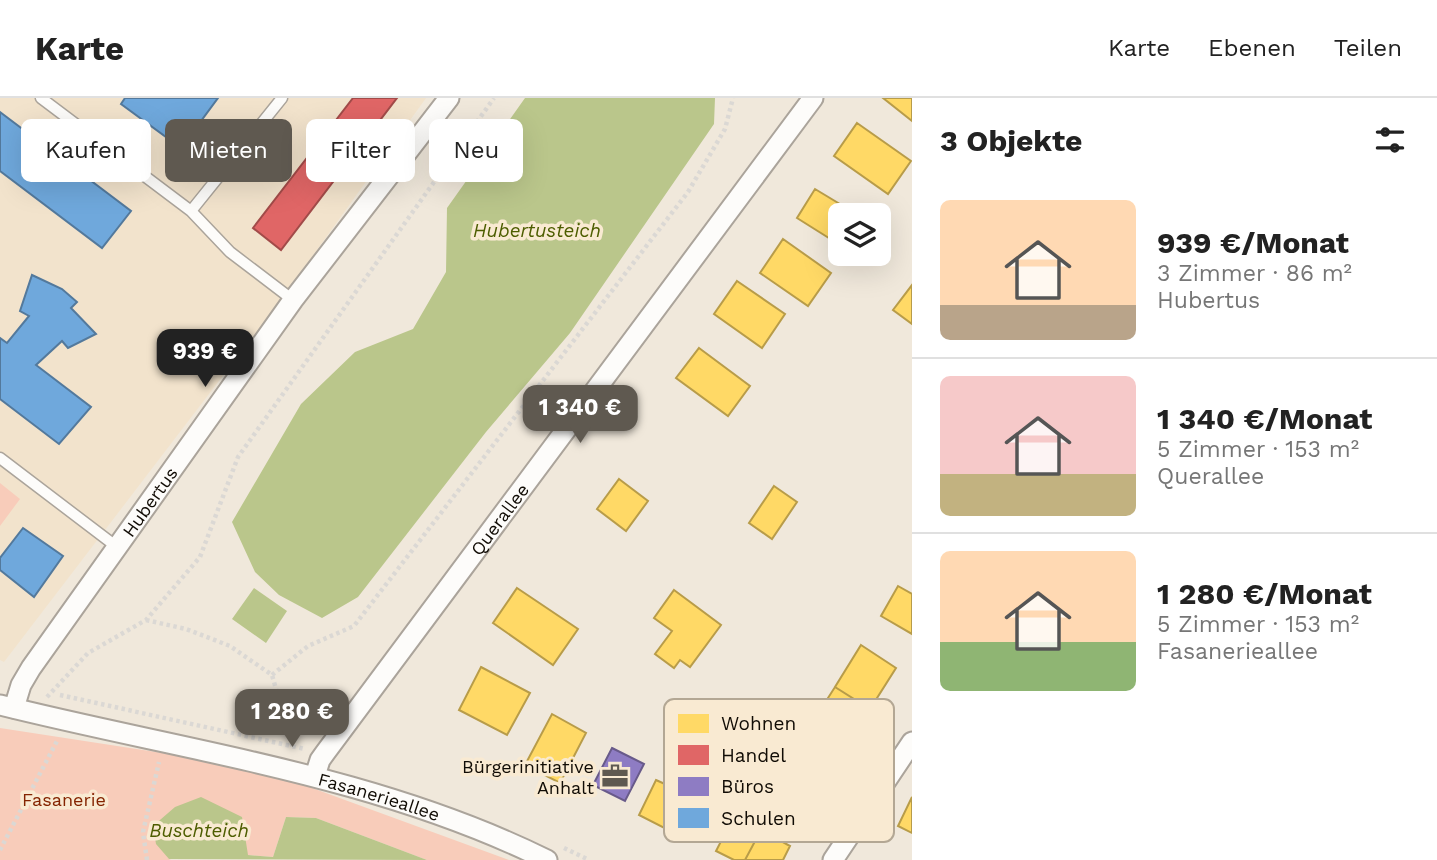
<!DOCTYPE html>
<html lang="de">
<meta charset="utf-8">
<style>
body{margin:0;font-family:"Work Sans",sans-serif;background:#f6f6f6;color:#222;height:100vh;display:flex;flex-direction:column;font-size:26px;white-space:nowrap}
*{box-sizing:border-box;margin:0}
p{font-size:23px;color:#767676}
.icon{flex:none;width:38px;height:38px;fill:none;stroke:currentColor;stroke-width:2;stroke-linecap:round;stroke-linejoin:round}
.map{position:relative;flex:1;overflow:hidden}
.panel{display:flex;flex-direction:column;background:#fff;width:525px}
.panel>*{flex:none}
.top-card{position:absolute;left:21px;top:21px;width:665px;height:63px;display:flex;gap:14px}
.buttons{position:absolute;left:828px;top:105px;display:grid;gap:14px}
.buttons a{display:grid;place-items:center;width:63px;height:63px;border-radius:10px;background:#fff;box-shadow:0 7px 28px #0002;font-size:35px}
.price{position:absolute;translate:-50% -60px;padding:0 16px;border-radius:14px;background:#5f5950;color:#fff;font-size:23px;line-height:46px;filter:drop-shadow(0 2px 4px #0008)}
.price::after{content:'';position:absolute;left:50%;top:42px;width:21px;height:16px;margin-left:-10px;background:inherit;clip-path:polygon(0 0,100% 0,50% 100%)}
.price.current{background:#222;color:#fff}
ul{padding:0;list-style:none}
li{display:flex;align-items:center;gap:21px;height:175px;padding:0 28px}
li+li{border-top:2px solid #e0e0e0}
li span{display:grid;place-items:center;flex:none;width:196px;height:140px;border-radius:10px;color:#555}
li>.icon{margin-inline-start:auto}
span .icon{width:84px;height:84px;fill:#fffc;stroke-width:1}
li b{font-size:30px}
h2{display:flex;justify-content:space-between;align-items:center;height:84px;padding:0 28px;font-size:30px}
.pill{padding:0 24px;border-radius:10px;background:#fff;box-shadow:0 7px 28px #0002;font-size:24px;line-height:63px}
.pill.current{background:#5f5950;color:#fff}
header{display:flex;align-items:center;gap:42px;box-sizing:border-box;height:98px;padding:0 35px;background:#fff;border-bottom:2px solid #e0e0e0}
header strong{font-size:33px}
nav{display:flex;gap:38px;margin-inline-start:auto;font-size:24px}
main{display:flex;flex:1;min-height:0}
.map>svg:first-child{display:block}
.built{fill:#f2e3cc}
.green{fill:#f8ccba}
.water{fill:#bac68b}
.homes{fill:#ffd966;stroke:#b89c49;stroke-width:2}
.shops{fill:#e06666;stroke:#a24b49;stroke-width:2}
.offices{fill:#8e7cc3;stroke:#685a8a;stroke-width:2}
.schools{fill:#6fa8dc;stroke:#53799c;stroke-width:2}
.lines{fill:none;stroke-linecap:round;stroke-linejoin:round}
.lane-casing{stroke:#aba49b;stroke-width:13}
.street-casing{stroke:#aba49b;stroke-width:23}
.path{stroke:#dbd8d4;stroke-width:4.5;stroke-dasharray:3.5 3.5;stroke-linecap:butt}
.lane{stroke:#fdfcfa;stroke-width:10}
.street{stroke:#fdfcfa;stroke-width:19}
.labels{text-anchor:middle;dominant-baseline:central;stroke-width:7;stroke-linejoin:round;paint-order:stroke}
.street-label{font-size:18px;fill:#110c05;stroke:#f9ead2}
.poi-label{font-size:18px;fill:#110c05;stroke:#f9ead2;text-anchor:end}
.park-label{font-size:18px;fill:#842401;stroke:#f9ead2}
.water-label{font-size:19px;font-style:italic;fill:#4d5d00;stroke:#f9ead2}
.key{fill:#f9ead2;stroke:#b3a794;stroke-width:2}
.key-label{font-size:19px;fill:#110c05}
</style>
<header>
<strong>Karte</strong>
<nav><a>Karte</a><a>Ebenen</a><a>Teilen</a></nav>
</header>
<main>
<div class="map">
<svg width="912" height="762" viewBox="0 0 912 762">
<rect width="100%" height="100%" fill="#f0e8db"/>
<!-- built -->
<path class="built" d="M0,0H426L284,198L4,564L0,562Z"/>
<!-- green -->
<path class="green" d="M0,385L20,401L0,428Z
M0,630L208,662L304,687L509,762H427L316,720L286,719L273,759L248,757L169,761L171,762H0Z"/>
<!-- water -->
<path class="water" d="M525,0H715L714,26L570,235L486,334L358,499L322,520L279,497L255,474L232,424L301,306L355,254L413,231L446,174L447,110Z
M254,490L287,513L266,545L232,521Z
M201,699L242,719L248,757L273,759L286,719L316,720L427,762L169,761L156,746L153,728L175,709Z"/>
<!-- homes -->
<path class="homes" d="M883,0H912V23Z
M857,25L911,63L888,96L834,58Z
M815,91L858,117H840V147L797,120Z
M783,141L831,175L808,208L760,175Z
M737,183L785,216L762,250L714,216Z
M912,187V226L893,212Z
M699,250L750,288L728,318L676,280Z
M619,381L648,403L626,433L597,411Z
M774,388L797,404L772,441L749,425Z
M898,488L912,496V536L881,518Z
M517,490L578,531L553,567L493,525Z
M674,492L721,527L690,569L680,562L674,570L655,556L672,533L654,520Z
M861,547L896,570L870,611L835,589Z
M481,569L530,595L507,637L459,612Z
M835,589L870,611L818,692L783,670Z
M552,616L586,635L560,685L525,667Z
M656,682L696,700L678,737L639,717Z
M912,699V735L898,728Z
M734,718L761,732L745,762H734L716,753Z
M761,732L790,748L783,762H745Z"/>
<!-- shops -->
<path class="shops" d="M353,0H397L281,152L253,130Z"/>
<!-- offices -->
<path class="offices" d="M612,650L644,666L625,703L593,687Z"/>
<!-- schools -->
<path class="schools" d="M125,0H218L181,50L121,6Z
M0,14L131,113L102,150L0,73Z
M32,177L62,191L77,204L71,210L96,236L68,250L62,243L36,267L91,309L59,346L0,301V240L7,245L29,218L20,213Z
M23,430L63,458L34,499L0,472V460Z"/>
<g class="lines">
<!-- lane casing -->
<g class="lane-casing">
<path id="lane" d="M41,0L191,113
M282,0L191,113L230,154L293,202
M0,360L117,449"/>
</g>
<!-- street casing -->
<g class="street-casing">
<g id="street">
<path id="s1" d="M0,607C184,653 375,677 547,762"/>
<path id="s2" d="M14,610L21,587L31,570L293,202L449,0"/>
<path id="s3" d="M315,678L320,662L325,655L813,0"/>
<path d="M833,762L912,644"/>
</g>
</g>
<!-- path -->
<path class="path" d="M146,522L186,531L230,548L272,577L293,650
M272,577L308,548L354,528L688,94L725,31L733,0
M60,597L305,651
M47,599L88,555L146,522L200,459L238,359L494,0
M564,750L589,762
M0,752L58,641
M147,762L143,734L159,664"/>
<!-- lane -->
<use href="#lane" class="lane"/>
<!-- street -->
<use href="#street" class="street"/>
</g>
<!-- icons -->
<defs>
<g id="office-bare" transform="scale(2.1)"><path d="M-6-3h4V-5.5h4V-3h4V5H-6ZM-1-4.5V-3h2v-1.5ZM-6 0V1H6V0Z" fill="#5f5950" stroke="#f9ead2" stroke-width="2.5" paint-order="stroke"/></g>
</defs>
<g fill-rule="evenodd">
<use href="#office-bare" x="615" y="678"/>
</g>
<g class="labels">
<!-- street labels -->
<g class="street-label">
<text stroke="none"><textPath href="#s2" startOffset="248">Hubertus</textPath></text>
<text stroke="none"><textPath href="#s3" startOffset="317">Querallee</textPath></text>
<text stroke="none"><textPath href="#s1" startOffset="390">Fasanerieallee</textPath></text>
</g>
<!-- poi labels -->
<g class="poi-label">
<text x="594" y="668">Bürgerinitiative<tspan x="594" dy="21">Anhalt</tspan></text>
</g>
<!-- park labels -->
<g class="park-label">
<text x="64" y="701">Fasanerie</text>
</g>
<!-- water labels -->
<g class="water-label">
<text x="537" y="132">Hubertusteich</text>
<text x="199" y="732">Buschteich</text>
</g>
</g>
<!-- legend -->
<rect x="664" y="601" width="230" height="143" rx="10" class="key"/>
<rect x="678" y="616" width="31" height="19" fill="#ffd966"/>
<rect x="678" y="647" width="31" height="20" fill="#e06666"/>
<rect x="678" y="679" width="31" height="19" fill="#8e7cc3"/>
<rect x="678" y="710" width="31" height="20" fill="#6fa8dc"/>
<g class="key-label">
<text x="721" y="632">Wohnen</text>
<text x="721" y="664">Handel</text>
<text x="721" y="695">Büros</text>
<text x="721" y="727">Schulen</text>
</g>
</svg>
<div class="buttons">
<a><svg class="icon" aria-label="layers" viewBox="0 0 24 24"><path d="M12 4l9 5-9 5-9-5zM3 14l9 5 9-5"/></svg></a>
</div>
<b class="price current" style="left:205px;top:291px">939 €</b>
<b class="price" style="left:580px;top:347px">1 340 €</b>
<b class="price" style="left:292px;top:651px">1 280 €</b>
<div class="top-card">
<a class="pill">Kaufen</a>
<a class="pill current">Mieten</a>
<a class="pill">Filter</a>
<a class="pill">Neu</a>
</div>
</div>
<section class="panel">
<h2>3 Objekte<svg class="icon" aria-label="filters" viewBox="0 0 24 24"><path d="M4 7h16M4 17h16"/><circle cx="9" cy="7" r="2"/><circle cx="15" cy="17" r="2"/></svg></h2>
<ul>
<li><span style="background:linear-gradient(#ffd9b3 75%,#b9a48a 0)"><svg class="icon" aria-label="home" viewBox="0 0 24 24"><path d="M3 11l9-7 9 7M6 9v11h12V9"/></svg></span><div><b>939 €/Monat</b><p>3 Zimmer · 86 m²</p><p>Hubertus</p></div></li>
<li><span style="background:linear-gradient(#f6c9c9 70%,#c2b280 0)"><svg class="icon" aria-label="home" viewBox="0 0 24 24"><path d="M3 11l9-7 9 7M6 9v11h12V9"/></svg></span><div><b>1 340 €/Monat</b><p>5 Zimmer · 153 m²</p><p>Querallee</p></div></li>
<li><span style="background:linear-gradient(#ffd9b3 65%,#8fb573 0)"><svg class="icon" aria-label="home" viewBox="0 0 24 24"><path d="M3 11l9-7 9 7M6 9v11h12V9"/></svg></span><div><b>1 280 €/Monat</b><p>5 Zimmer · 153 m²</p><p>Fasanerieallee</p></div></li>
</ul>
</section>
</main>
